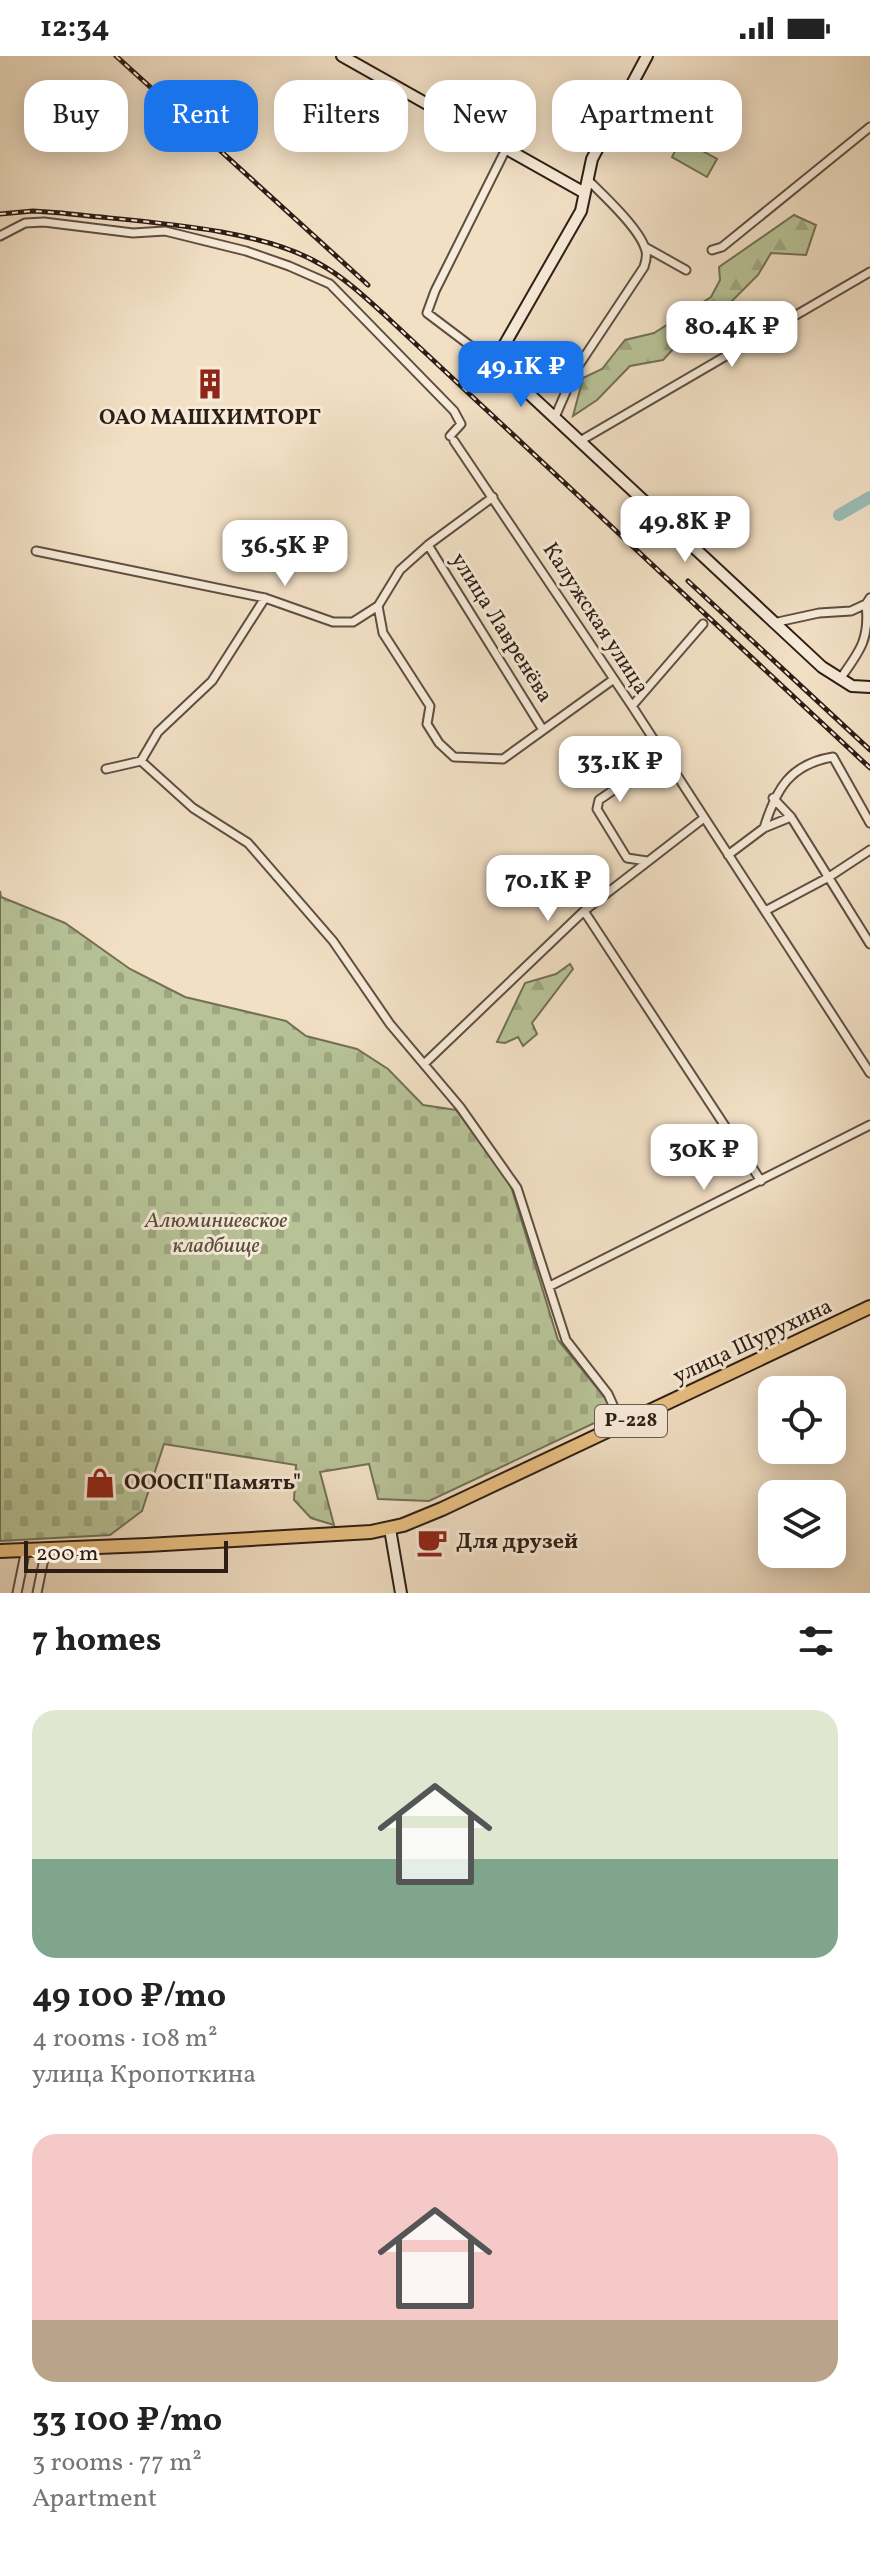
<!DOCTYPE html>
<meta charset="utf-8">
<style>
body{margin:0;font-family:Vollkorn,serif;background:#f6f6f6;color:#222;height:100vh;display:flex;flex-direction:column;font-size:30px;white-space:nowrap}
*{box-sizing:border-box;margin:0}
p{font-size:26px;color:#767676}
.icon{flex:none;width:44px;height:44px;fill:none;stroke:currentColor;stroke-width:2;stroke-linecap:round;stroke-linejoin:round}
.map{position:relative;height:1537px;overflow:hidden}
.drawer{display:flex;flex-direction:column;background:#fff;flex:1}
.drawer>*{flex:none}
.banner{position:absolute;left:24px;top:24px;width:822px;height:72px;display:flex;gap:16px}
.buttons{position:absolute;left:758px;top:1320px;display:grid;gap:16px}
.buttons a{display:grid;place-items:center;width:88px;height:88px;border-radius:16px;background:#fff;box-shadow:0 4px 20px #0003;font-size:40px}
.scale{position:absolute;left:24px;bottom:20px;width:204px;box-sizing:border-box;padding-left:8px;border:4px solid #2e1d15;border-top:0;font-size:22px;line-height:28px;white-space:nowrap;color:#2e1d15;-webkit-text-stroke:6px #f7ebd9;paint-order:stroke}
.price{position:absolute;translate:-50% -68px;padding:0 18px;border-radius:16px;background:#fff;color:#222;font-size:26px;line-height:52px;filter:drop-shadow(0 2px 4px #0008)}
.price::after{content:'';position:absolute;left:50%;top:48px;width:24px;height:18px;margin-left:-12px;background:inherit;clip-path:polygon(0 0,100% 0,50% 100%)}
.price.selected{background:#1a73e8;color:#fff}
ul{padding:0;list-style:none}
li{display:grid;align-content:center;gap:16px;height:424px;padding:0 32px}
li span{display:grid;place-items:center;height:248px;border-radius:24px;color:#555}
li>.icon{margin-inline-start:auto}
span .icon{width:144px;height:144px;fill:#fffc;stroke-width:1}
li b{font-size:34px}
h2{display:flex;justify-content:space-between;align-items:center;height:96px;padding:0 32px;font-size:34px}
.chip{padding:0 28px;border-radius:24px;background:#fff;box-shadow:0 4px 20px #0003;font-size:28px;line-height:72px}
.chip.selected{background:#1a73e8;color:#fff}
.status{display:flex;justify-content:space-between;align-items:center;height:56px;padding:0 40px;background:#fff;direction:ltr}
.status svg{height:22px;fill:currentColor}
.map>svg:first-child{display:block}
.forest{fill:url(#forest-firs);stroke:#727056;stroke-width:2}
.cemetery{fill:url(#cemetery-stones);stroke:#727056;stroke-width:2}
.garden{fill:#b7c397;stroke:#727056;stroke-width:2}
.lines{fill:none;stroke-linecap:round;stroke-linejoin:round}
.river{stroke:#9bbdb7;stroke-width:12}
.street-casing{stroke:#5f4e41;stroke-width:11}
.secondary-casing{stroke:#2e1d15;stroke-width:14}
.highway-casing{stroke:#2e1d15;stroke-width:16}
.street{stroke:#f7ebd9;stroke-width:7}
.secondary{stroke:#f7ebd9;stroke-width:10}
.highway{stroke:#e9c082;stroke-width:12}
.rail-casing{stroke:#2e1d15;stroke-width:5}
.rail{stroke:#f7ebd9;stroke-width:2;stroke-dasharray:6;stroke-linecap:butt}
.labels{text-anchor:middle;dominant-baseline:central;stroke-width:6;stroke-linejoin:round;paint-order:stroke}
.shield{fill:#f7ebd9;stroke:#6a5b50;stroke-width:2}
.shield-label{font-size:20px;font-weight:bold;fill:#2e1d15}
.poi-label{font-size:22px;font-weight:bold;fill:#2e1d15;stroke:#f7ebd9;text-anchor:start}
.street-label{font-size:22px;fill:#2e1d15;stroke:#f7ebd9}
.park-label{font-size:22px;font-style:italic;fill:#574f3c;stroke:#f7ebd9}
</style>
<div class="status"><b>12:34</b><svg viewBox="0 0 49 12"><path d="M0 12V9h3v3zM5 12V6h3v6zM10 12V3h3v9zM15 12V0h3v12zM26 1h20v11H26zM47 4h2v5h-2z"/></svg></div>
<div class="map">
<svg width="870" height="1537" viewBox="0 0 870 1537">
<defs>
<pattern id="forest-firs" width="22" height="20" patternUnits="userSpaceOnUse" patternTransform="scale(2)"><rect width="22" height="20" fill="#b7c397"/><path d="M5 1l3.5 6h-7zM16 11l3.5 6h-7z" fill="#9ea781"/></pattern>
<pattern id="cemetery-stones" width="16" height="16" patternUnits="userSpaceOnUse" patternTransform="scale(2)"><rect width="16" height="16" fill="#b7c397"/><path d="M2 7V4a2 2 0 0 1 4 0v3zM10 15v-3a2 2 0 0 1 4 0v3z" fill="#9ea781"/></pattern>
</defs>
<rect width="100%" height="100%" fill="#f2e0c5"/>
<filter id="stains"><feTurbulence type="fractalNoise" baseFrequency=".0025" numOctaves="4"/><feColorMatrix values="0 0 0 0 .2 0 0 0 0 .09 0 0 0 0 .02 0 0 0 .5 -.17"/></filter>
<radialGradient id="worn" r=".72"><stop offset=".6" stop-color="#630" stop-opacity="0"/><stop offset="1" stop-color="#630" stop-opacity=".3"/></radialGradient>
<!-- forest -->
<path class="forest" d="M794,159L816,169L806,199L771,197L758,219L726,251L697,267L663,304L630,310L597,344L573,360L583,322L602,313L625,284L654,277L711,241L720,224L719,211Z
M570,908L573,913L532,967L537,978L523,990L518,981L505,987L497,986L525,927L556,918Z"/>
<!-- cemetery -->
<path class="cemetery" d="M0,835L1,841L65,867L130,913L185,941L286,965L306,980L357,993L388,1013L423,1049L456,1054L510,1127L558,1284L610,1348L605,1362L429,1445L378,1443L369,1408L320,1416L334,1469L311,1462L294,1444L296,1409L164,1388L142,1455L110,1479L0,1485Z"/>
<!-- garden -->
<path class="garden" d="M681,83L717,103L707,121L672,101Z"/>
<g class="lines">
<!-- river -->
<path class="river" d="M839,459L870,441"/>
<!-- street casing -->
<g class="street-casing">
<path id="street" d="M0,180L25,167L44,166L133,177L165,175L246,195L289,210L330,228L454,355L461,368L450,380
M645,191L686,214
M712,194L722,191L870,71
M505,316L427,257L435,235L506,93
M555,361L575,315L644,211C646,205 648,198 645,192C638,171 603,139 587,123
M454,385L632,650L870,1017
M580,385L870,216
M428,489L543,674
M36,495L265,542L333,566H353L378,550L400,514L428,489L493,441
M378,550L383,577L430,650L427,668L439,687L454,701L503,703L614,623
M773,567L819,557L851,555L866,548L870,552
M840,623C860,595 870,583 866,548L870,542
M632,650L703,568
M141,705L193,752L248,787L333,885L390,968L460,1051L517,1132L566,1284L608,1338L622,1369
M106,713L141,705L158,676L212,625L265,542
M773,742L791,761
M764,772C776,733 790,708 833,701L870,767
M728,799L764,772L791,761L870,888
M647,805L627,802L597,753L599,744L663,700
M584,855L761,1125
M765,855L829,821L870,794
M424,1008L584,855L704,762
M550,1230L870,1069
M17,1537L26,1493
M37,1537L46,1493"/>
</g>
<!-- secondary casing -->
<g class="secondary-casing">
<path id="secondary" d="M342,0L583,136
M647,0L592,103L581,155L502,293V308L510,320L822,611L852,630L870,631
M390,1473L401,1537"/>
</g>
<!-- highway casing -->
<g class="highway-casing">
<path id="highway" d="M0,1495L147,1489L371,1476L403,1469L442,1453L870,1251"/>
</g>
<!-- street -->
<use href="#street" class="street"/>
<!-- secondary -->
<use href="#secondary" class="secondary"/>
<!-- highway -->
<use href="#highway" class="highway"/>
<!-- rail casing -->
<g class="rail-casing">
<path id="rail" d="M116,0L368,229
M0,158L33,155L62,157C137,166 256,170 320,208C345,222 367,243 388,262L870,712
M688,525L870,694"/>
</g>
<!-- rail -->
<use href="#rail" class="rail"/>
</g>
<!-- icons -->
<defs>
<g id="building-bare" transform="scale(2.4)"><path d="M-4-6H4V6H1V3H-1V6H-4ZM-2.5-4.3h1.7v1.8h-1.7ZM.8-4.3h1.7v1.8H.8ZM-2.5-1h1.7V.8h-1.7ZM.8-1h1.7V.8H.8Z" fill="#8f2418" stroke="#f7ebd9" stroke-width="2.5" paint-order="stroke"/></g>
<g id="shop-bare" transform="scale(2.4)"><path d="M-5-2.5h2.3a2.7 3.5 0 0 1 5.4 0H5L5.5 6h-11ZM-1.5-2.5h3a1.5 2.3 0 0 0-3 0Z" fill="#8f2418" stroke="#f7ebd9" stroke-width="2.5" paint-order="stroke"/></g>
<g id="cafe-bare" transform="scale(2.4)"><path d="M-5.5-4.5H6V0H3Q3 3.5 0 3.5H-2.5Q-5.5 3.5-5.5 0ZM3-3.2v2h1.7v-2ZM-6 4.5H4V6H-6Z" fill="#8f2418" stroke="#f7ebd9" stroke-width="2.5" paint-order="stroke"/></g>
</defs>
<g fill-rule="evenodd">
<use href="#building-bare" x="210" y="328"/>
<use href="#shop-bare" x="100" y="1427"/>
<use href="#cafe-bare" x="432" y="1486"/>
</g>
<g class="labels">
<!-- shield labels -->
<rect class="shield" x="595" y="1349" width="72" height="32" rx="6"/>
<g class="shield-label">
<text x="631" y="1365">Р-228</text>
</g>
<!-- poi labels -->
<g class="poi-label">
<text x="210" y="362" text-anchor="middle">ОАО МАШХИМТОРГ</text>
<text x="124" y="1427">ОООСП"Память"</text>
<text x="456" y="1486">Для друзей</text>
</g>
<!-- street labels -->
<g class="street-label">
<text transform="translate(595 563) rotate(57)">Калужская улица</text>
<text transform="translate(501 572) rotate(58)">улица Лавренёва</text>
<text transform="translate(753 1286) rotate(-25)">улица Шурухина</text>
</g>
<!-- park labels -->
<g class="park-label">
<text x="216" y="1165">Алюминиевское<tspan x="216" dy="25">кладбище</tspan></text>
</g>
</g>
<rect width="100%" height="100%" filter="url(#stains)"/>
<rect width="100%" height="100%" fill="url(#worn)"/>
</svg>
<div class="buttons">
<a><svg class="icon" aria-label="locate" viewBox="0 0 24 24"><circle cx="12" cy="12" r="6"/><path d="M12 2v4M12 18v4M2 12h4M18 12h4"/></svg></a>
<a><svg class="icon" aria-label="layers" viewBox="0 0 24 24"><path d="M12 4l9 5-9 5-9-5zM3 14l9 5 9-5"/></svg></a>
</div>
<div class="scale">200 m</div>
<b class="price" style="left:732px;top:313px">80.4K ₽</b>
<b class="price selected" style="left:521px;top:353px">49.1K ₽</b>
<b class="price" style="left:685px;top:508px">49.8K ₽</b>
<b class="price" style="left:285px;top:532px">36.5K ₽</b>
<b class="price" style="left:620px;top:748px">33.1K ₽</b>
<b class="price" style="left:548px;top:867px">70.1K ₽</b>
<b class="price" style="left:704px;top:1136px">30K ₽</b>
<div class="banner">
<a class="chip">Buy</a>
<a class="chip selected">Rent</a>
<a class="chip">Filters</a>
<a class="chip">New</a>
<a class="chip">Apartment</a>
</div>
</div>
<section class="drawer">
<h2>7 homes<svg class="icon" aria-label="filters" viewBox="0 0 24 24"><path d="M4 7h16M4 17h16"/><circle cx="9" cy="7" r="2"/><circle cx="15" cy="17" r="2"/></svg></h2>
<ul>
<li><span style="background:linear-gradient(#dfe7d0 60%,#7fa58c 0)"><svg class="icon" aria-label="home" viewBox="0 0 24 24"><path d="M3 11l9-7 9 7M6 9v11h12V9"/></svg></span><div><b>49 100 ₽/mo</b><p>4 rooms · 108 m²</p><p>улица Кропоткина</p></div></li>
<li><span style="background:linear-gradient(#f6c9c9 75%,#b9a48a 0)"><svg class="icon" aria-label="home" viewBox="0 0 24 24"><path d="M3 11l9-7 9 7M6 9v11h12V9"/></svg></span><div><b>33 100 ₽/mo</b><p>3 rooms · 77 m²</p><p>Apartment</p></div></li>
</ul>
</section>
